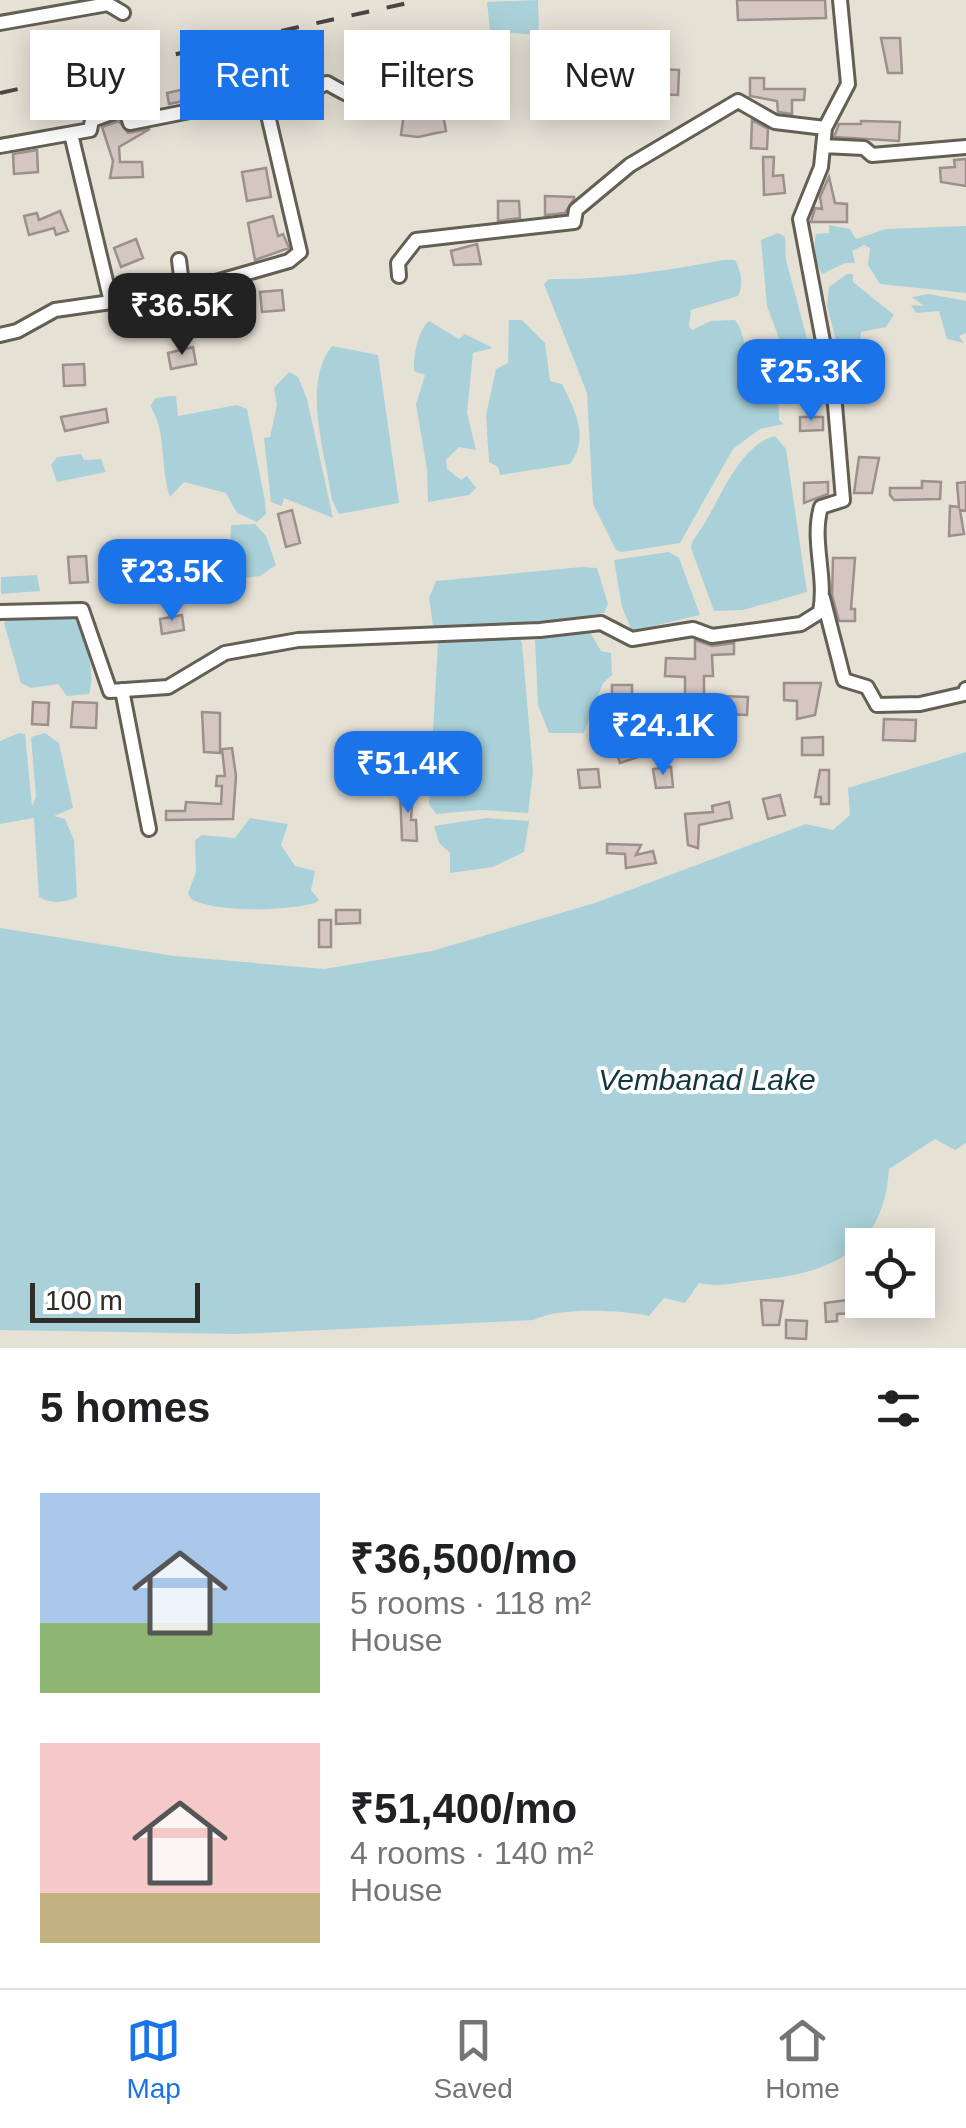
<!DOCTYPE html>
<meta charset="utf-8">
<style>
body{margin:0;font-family:Arial,sans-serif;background:#f2f2f2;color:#202124;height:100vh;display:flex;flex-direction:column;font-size:38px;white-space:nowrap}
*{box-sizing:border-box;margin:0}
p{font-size:32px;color:#757577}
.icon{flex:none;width:55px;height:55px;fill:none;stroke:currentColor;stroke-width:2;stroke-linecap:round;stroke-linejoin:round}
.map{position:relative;height:1348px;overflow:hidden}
.panel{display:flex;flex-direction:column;background:#fff;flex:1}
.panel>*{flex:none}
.guide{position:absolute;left:30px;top:30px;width:908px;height:90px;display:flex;gap:20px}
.fabs{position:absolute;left:845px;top:1228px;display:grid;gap:20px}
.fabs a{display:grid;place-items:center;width:90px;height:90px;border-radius:0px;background:#fff;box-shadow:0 5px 25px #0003;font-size:50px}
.scale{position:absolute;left:30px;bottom:25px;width:170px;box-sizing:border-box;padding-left:10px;border:5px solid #2f2d28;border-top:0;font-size:28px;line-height:35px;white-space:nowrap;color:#2f2d28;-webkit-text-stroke:8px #fff;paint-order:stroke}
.price{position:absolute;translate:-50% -85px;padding:0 22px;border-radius:20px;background:#1a73e8;color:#fff;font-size:32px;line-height:65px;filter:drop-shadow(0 2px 5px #0008)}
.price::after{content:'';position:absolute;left:50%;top:60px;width:30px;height:22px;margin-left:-15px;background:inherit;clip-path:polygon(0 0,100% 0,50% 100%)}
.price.on{background:#222;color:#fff}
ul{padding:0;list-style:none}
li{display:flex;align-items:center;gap:30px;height:250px;padding:0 40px}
li span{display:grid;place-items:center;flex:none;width:280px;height:200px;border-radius:0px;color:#555}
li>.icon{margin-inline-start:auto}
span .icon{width:120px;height:120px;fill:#fffc;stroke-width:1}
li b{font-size:42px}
h2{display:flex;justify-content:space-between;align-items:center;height:120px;padding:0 40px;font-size:42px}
.pill{padding:0 35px;border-radius:0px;background:#fff;box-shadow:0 5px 25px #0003;font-size:35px;line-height:90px}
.pill.on{background:#1a73e8;color:#fff}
.tabs{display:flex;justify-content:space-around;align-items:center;height:140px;border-top:2px solid #e0e0e0;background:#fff;font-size:28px;color:#757577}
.tabs a{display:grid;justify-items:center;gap:5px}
.tabs .on{color:#1a73e8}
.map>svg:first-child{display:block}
.water{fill:#aad1d9}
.building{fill:#d4c7c2;stroke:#9d908c;stroke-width:2.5}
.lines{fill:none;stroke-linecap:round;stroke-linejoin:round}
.minor-casing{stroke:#635f54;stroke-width:18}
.minor{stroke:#fff;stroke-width:12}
.rail{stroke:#494640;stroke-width:4;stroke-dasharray:18 18;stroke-linecap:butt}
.labels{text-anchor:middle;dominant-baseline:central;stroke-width:8;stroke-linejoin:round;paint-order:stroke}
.water-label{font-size:30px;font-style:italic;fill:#12383e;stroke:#fff}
</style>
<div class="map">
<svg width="966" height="1348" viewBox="0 0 966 1348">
<rect width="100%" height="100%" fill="#e6e1d5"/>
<!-- water -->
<path class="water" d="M538,0L539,35L490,31L487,2Z
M829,225L850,229L856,239L886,229L966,226V293L880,284L868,265L870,248L864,245L852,251L855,263H845L822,274C816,264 813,245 816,234L829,233Z
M778,233L785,237L786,260L818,380L796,384L767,306L761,240Z
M723,260H735C741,271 744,284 738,296L691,310L689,326L692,330L711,321L735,320C744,331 743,345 749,358C762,386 780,378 779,420L784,424L760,429L733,449L680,543L622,552L616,550L593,504L587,393L544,284L549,279C606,280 666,271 723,260Z
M847,274H853V282L894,315L886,327L861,332L860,355L839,352L827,306L829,287Z
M929,294L966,301V333L959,336L964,343L947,339L939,311L916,313L911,305L924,306L912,297Z
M509,320H522L545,343L550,381L562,384C575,411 590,437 570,464L500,475L498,467L489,462L486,415L496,369L508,363Z
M429,321L459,339L465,334L493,348L473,353L467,413L476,450L459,447L446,460L447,469L461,480L467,476L476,488L469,495L428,502L427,469L416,404L425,375L414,371C413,356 418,330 429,321Z
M332,346L378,355L399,503L339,514L332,500C326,456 301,384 332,346Z
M289,372L298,377L307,399L333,518L284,498L282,506L271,502L264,438L270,437L277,405L274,388Z
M170,396H176L178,416L237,405L247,409L265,501L266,514L257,522L237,513L226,493L184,482L170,497C160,470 167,430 150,406L156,398Z
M775,436L786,449L807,592L743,610L714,611L691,548L693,540C718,510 734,447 775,436Z
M81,454L84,460L101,459L106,472L57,482L51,465L57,457Z
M255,524L266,536L276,565L260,576L236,579L229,569L231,525Z
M669,552L679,558L700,615L632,631L622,607L614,560Z
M582,567L597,568L608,604L604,613L541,622L433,626L429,598L436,581Z
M37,575L40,591L1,594V577Z
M10,615H74C86,631 96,676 89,694L67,696L58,684L31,688L21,683L4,623Z
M589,630L601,651L611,653L612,675L603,683L584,733H549L538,705L535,640Z
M444,637H519L522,643L533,772L528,813L482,810L436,814L429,804L438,642Z
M672,699L698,710L714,699L712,718L720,721C700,732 682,727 666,736L654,703Z
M19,733L25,734L32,806L36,797L31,737L45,733L59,743L73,808L54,816L65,819L74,840L77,897C64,903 52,904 39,897L34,818L0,824V741Z
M966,752V1143L955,1150L935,1139L889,1169C884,1250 832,1273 759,1280C736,1282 722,1288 699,1283L685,1303L664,1298L649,1316C621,1310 558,1307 534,1320L238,1334L0,1330V928L174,956L324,969L432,951L595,903L806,824L833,830L850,815L848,788Z
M250,818L288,824L281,845L295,866L315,871L311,890L319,900L315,903C287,911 216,913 191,899L188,893L196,872L195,840L202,835L235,838Z
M486,818L529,821L524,852L493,867L450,873V853L439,843L434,826Z"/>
<!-- building -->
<path class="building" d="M737,0H825L826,18L738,20Z
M575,38L578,48L626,45L625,67H584V59L570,63L564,42Z
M881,38H900L902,73H888Z
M658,69L679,70L678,95L656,94Z
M750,78H764V89H805L804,100H792V114L778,112L777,101L750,96Z
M195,87L198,98L169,104L167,93Z
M442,109L446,131L418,137L401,135L404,113L425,116L424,112Z
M752,120L768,129L767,149L751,148Z
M119,121L128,133L150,129L119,147L120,162H142L143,177L110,178L113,161L102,127Z
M861,121L900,122L899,141L834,137L839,124H861Z
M37,150L38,172L14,174L13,154Z
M763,157H774L773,176L783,175L785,193L764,195Z
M966,159V186L941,182L940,168L955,167L954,160Z
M266,168L271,197L247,201L242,172Z
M829,177L835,203L847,204V222H811L815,208L822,209L820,197Z
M545,196L574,197V199L565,213L545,215Z
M498,201H519L520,218L498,221Z
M60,211L68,231L56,235L54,228L29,235L24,216L37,213L39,220Z
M273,216L278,236L283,234L289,248L255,260L248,223Z
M136,239L143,258L121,267L114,248Z
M477,244L481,264L454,265L451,251Z
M282,290L284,310L262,312L260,292Z
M193,347L196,364L171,369L168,353Z
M84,364L85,385L64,386L63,365Z
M106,409L108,422L65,431L61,417Z
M800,417H823V430L800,431Z
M859,457L879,458L872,493H854Z
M922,481L941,482L940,499L894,500L890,495V488H922Z
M828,482V494L804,503V483Z
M966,482V511L960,510L964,534L949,536L950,506L959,507L957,483Z
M292,510L300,543L286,547L278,514Z
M86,556L88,582L70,583L68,557Z
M833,558H855L851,609H855V621H839L832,595Z
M113,582H132V599L114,600Z
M182,615L184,630L162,634L160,619Z
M695,640L712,646L734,643V654L712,655L713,676H704V700L685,699V677L665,676L666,658L695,659Z
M784,683H821L815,715L797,719V701L784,700Z
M612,685H632V702L612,703Z
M720,696L748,697L747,715L720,714Z
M33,702L49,703L48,725L32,724Z
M73,702L97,703L96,728L71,727Z
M202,712L220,713V753L204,752Z
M884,719L916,720L915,741L883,740Z
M636,731L644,755L620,763L612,739Z
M823,737V755H802V738Z
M232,748L236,776L233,819L166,820V811H185L186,802L221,804L222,786H216L217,776H225L222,749Z
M671,767L673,787L656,788L653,769Z
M598,769L600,787L580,788L578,770Z
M820,770H829V804H821V797H815Z
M400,789L413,790L411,820H416L417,841L402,840Z
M780,795L785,815L768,819L763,799Z
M729,802L732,818L699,825L698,848L688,845L685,814L713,812L712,806Z
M607,844L641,845L636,855L653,851L656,863L626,868L625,854L607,853Z
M336,910H360V923L336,924Z
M319,920H331V947H319Z
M854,1299L855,1313L837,1314V1321L826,1322L825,1303Z
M761,1300L783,1301L779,1325H763Z
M786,1320L807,1321L806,1339L786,1338Z"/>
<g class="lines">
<!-- minor casing -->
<g class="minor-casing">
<path id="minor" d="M0,23L108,4L123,13
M71,134L111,302L132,306L289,261L300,252L267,111
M0,146L90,130L92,120L125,108L130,123L190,111H267L327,83C338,89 353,99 365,99C394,97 437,73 462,97
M823,146L864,148L872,155L966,147
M179,260L183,292
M399,276L398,263L416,240L574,222L576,210L630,165L738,101L775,122L825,128
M0,335L17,331L55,310L111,302
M823,598L844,680L867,687L877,705L920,704L964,694L966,689
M0,612L82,610L110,691L168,687L225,653L298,640L540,630L601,623L632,639L693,629L712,636L801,624L820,612C827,576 811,541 821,507L843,500L835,405L800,219L821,167L825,128L848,84L840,0
M122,690L149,829"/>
</g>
<!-- minor -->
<use href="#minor" class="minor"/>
<!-- rail -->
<path class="rail" d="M0,93L421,0"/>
</g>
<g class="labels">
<!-- water labels -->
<g class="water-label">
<text x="707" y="1079">Vembanad Lake</text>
</g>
</g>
</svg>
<div class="fabs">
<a><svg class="icon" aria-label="locate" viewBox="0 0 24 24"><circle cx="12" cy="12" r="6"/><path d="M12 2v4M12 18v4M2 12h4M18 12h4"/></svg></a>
</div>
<div class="scale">100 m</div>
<b class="price on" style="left:182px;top:358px">₹36.5K</b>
<b class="price" style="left:811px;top:424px">₹25.3K</b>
<b class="price" style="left:172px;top:624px">₹23.5K</b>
<b class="price" style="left:663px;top:778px">₹24.1K</b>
<b class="price" style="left:408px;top:816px">₹51.4K</b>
<div class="guide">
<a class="pill">Buy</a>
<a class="pill on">Rent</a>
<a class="pill">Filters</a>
<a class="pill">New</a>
</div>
</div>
<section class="panel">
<h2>5 homes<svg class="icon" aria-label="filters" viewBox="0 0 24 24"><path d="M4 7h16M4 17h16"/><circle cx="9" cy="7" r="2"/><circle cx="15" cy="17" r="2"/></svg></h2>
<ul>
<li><span style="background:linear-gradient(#a9c7e8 65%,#8fb573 0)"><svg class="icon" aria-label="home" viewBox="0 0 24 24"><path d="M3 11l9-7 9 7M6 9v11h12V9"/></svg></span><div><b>₹36,500/mo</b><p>5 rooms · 118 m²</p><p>House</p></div></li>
<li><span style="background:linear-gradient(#f6c9c9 75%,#c2b280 0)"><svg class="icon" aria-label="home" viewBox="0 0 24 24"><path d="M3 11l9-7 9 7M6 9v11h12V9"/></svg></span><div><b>₹51,400/mo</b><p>4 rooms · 140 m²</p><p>House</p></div></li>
</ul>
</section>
<nav class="tabs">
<a class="on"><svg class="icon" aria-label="map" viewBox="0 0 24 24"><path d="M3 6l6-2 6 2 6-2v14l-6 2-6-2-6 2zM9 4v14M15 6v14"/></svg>Map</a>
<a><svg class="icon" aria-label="saved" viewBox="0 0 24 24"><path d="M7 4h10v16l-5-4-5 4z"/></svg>Saved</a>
<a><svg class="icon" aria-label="home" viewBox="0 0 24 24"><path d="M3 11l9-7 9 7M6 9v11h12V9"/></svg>Home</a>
</nav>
